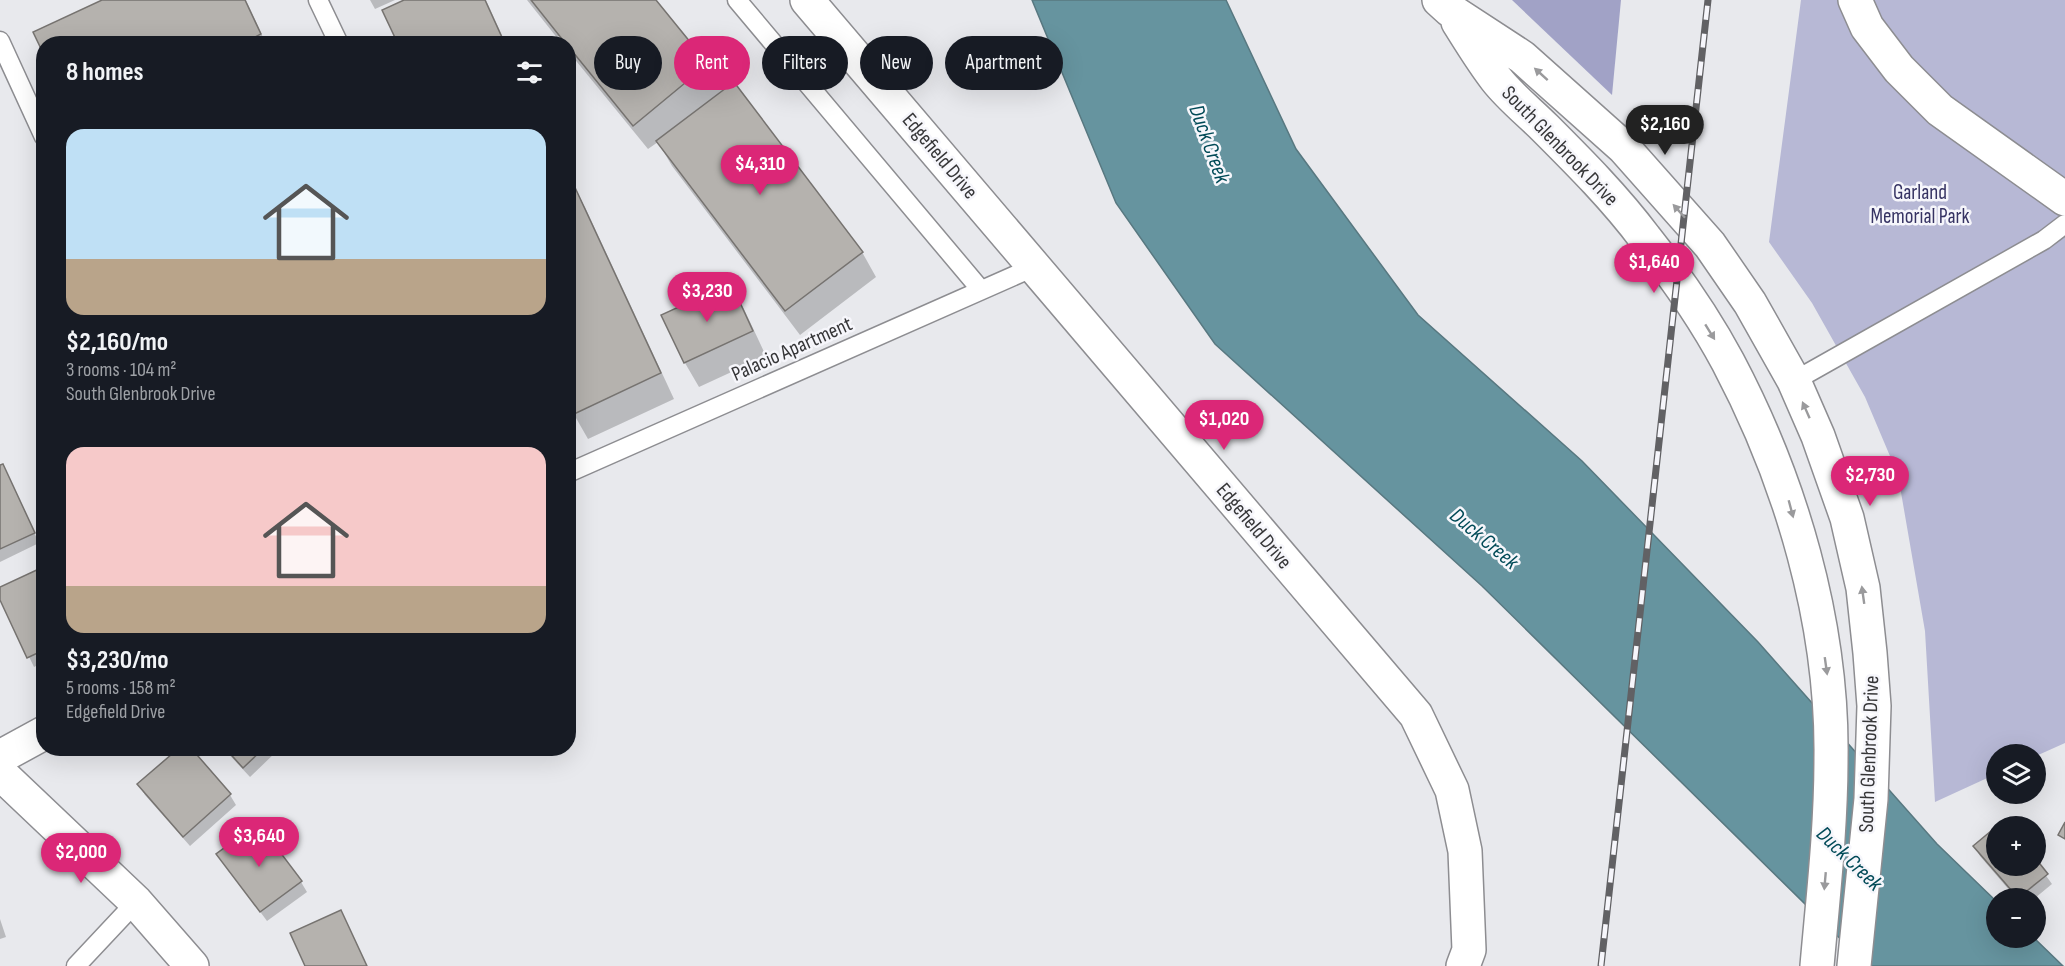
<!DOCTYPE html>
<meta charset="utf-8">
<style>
body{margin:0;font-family:"Sofia Sans Condensed",sans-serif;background:#242831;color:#f1f3f6;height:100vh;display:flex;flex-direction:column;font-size:22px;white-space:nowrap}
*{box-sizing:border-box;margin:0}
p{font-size:20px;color:#9ea1a6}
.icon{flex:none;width:33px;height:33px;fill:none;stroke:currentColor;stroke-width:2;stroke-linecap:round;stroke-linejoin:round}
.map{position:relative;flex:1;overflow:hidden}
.sheet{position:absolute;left:36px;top:36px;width:540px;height:720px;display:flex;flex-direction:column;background:#171b24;border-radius:24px;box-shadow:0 6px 24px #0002}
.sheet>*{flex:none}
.top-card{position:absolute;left:594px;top:36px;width:570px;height:54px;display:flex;gap:12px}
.buttons{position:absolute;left:1986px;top:744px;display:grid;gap:12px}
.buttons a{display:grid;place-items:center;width:60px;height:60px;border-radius:50%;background:#171b24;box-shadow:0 6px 24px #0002;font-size:30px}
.price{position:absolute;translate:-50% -51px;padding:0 14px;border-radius:21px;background:#db2777;color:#fff;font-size:20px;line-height:39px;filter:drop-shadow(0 2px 3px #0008)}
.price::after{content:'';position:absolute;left:50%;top:36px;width:18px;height:14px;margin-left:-9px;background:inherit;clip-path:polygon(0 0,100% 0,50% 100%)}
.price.current{background:#222;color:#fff}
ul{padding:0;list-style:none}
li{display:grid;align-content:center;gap:12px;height:318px;padding:0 30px}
li span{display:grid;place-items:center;height:186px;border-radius:18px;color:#555}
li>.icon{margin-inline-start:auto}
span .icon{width:108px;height:108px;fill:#fffc;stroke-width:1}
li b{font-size:26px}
h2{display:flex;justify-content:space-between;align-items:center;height:72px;padding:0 30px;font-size:26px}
.pill{padding:0 21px;border-radius:27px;background:#171b24;box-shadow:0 6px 24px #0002;font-size:21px;line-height:54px}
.pill.current{background:#db2777;color:#fff}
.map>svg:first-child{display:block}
.green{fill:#b7b8d5}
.forest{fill:#a1a2c6}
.water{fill:#66949f;stroke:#587880;stroke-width:1.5}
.shadow{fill:#0003}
.building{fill:#b5b2ae;stroke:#767370;stroke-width:1.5}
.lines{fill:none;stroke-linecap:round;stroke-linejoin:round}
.lane-casing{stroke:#8d8d91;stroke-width:21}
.street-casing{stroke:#8d8d91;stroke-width:36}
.secondary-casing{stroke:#8d8d91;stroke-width:36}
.lane{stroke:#fff;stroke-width:18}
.street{stroke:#fff;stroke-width:33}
.secondary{stroke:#fff;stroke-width:33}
.rail-casing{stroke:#616164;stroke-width:7}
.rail{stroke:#f6f6fb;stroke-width:4.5;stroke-dasharray:14;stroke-linecap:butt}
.oneway{fill:#9a9a9c}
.labels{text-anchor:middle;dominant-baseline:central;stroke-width:5;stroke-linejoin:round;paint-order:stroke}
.street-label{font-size:21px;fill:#363638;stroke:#f6f6fb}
.park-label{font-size:21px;fill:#363363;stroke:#f6f6fb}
.water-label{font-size:22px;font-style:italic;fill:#014a57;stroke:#f6f6fb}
</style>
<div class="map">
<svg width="2065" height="966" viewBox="0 0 2065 966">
<rect width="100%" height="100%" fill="#e8e9ed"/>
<!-- green -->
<path class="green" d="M1801,0H2065V743L2036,756V754H1996V774L1935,802L1925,631L1898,475L1865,397L1812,303L1769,242Z"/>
<!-- forest -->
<path class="forest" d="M1512,0H1621L1612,95Z"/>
<!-- water -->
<path class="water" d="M1032,0H1226L1296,149L1418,315L1582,461L1758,642L1937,844L1996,901V938H2034L2063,966H1868L1482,586L1215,344L1116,203Z"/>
<!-- shadow -->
<path class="shadow" d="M105,0H246L266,44H44L35,33Z
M370,0H395L375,9Z
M407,0H486L506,44H399Z
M527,0H654L707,65L723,92L862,252L876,277L800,335L672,166L658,142L648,149L568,51V44H562Z
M568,177L585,207L674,399L588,439L568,404Z
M730,285L744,309L766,356L699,387L685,363L663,316Z
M0,467L8,476L39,543L0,562Z
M44,575V662L34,667L0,597V589Z
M189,748L230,795L236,805L190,846L145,795L139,785Z
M223,748H274L276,752L250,777Z
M1996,828V866H2036V862L2052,884L2035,898H2016L1980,856L1975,847Z
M218,855L301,882L307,892L267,921Z
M0,919L6,937L0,939Z"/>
<!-- building -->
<path class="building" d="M102,0H245L261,34L241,44H44V55L33,32Z
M404,0H485L505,44H398L382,10Z
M531,0H656L708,64L633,126L568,46V44H566Z
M734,82L863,252L785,311L656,141Z
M572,181L661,373L572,415L568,407V182Z
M731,283L753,331L684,363L661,315Z
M3,464L35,533L0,549V465Z
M41,568L44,573V650L27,658L0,600V587Z
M179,748H191L231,794L183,837L137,784Z
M225,748H264L243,768Z
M2003,821L2008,826H1996V866H2036V859L2048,874L2018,898L1973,846Z
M2065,822V839L2058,835Z
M258,823L302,881L260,912L216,854Z
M341,910L367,966H305L290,933Z"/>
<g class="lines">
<!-- lane casing -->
<g class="lane-casing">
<path id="lane" d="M318,0L339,44
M737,0L981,290
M0,41L44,137
M1794,381L2044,240L2065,224
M568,473L1034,267
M76,966L136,902"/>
</g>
<!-- street casing -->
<g class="street-casing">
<path id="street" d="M1855,0L1867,27L1899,69L1940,110L2065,199
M0,773L136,902L192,966"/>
</g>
<!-- secondary casing -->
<g class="secondary-casing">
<path id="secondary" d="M807,0L1416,715L1452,790L1465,851L1469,950L1463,966
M1439,0L1450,10L1522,57L1624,148L1710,245L1750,303L1794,381L1818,436L1847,518L1863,588L1870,653L1874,706L1871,799L1854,966
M1458,22C1470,41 1482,61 1496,79C1510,97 1529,112 1545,128C1580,163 1615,198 1645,238C1675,276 1705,319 1728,362C1791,481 1833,623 1831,759C1831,828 1823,897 1817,966
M0,757L44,733"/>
</g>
<!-- lane -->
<use href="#lane" class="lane"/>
<!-- street -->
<use href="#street" class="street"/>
<!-- secondary -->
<use href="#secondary" class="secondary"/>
<!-- rail casing -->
<g class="rail-casing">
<path id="rail" d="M1601,966L1708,0"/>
</g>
<!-- rail -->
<use href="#rail" class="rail"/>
</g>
<!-- one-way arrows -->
<defs><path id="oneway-solid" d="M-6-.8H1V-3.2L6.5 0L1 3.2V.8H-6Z" transform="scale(1.5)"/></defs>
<g class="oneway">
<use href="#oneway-solid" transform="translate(1541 74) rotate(-138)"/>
<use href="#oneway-solid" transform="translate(1679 211) rotate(-132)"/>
<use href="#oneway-solid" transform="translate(1710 332) rotate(58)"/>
<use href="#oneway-solid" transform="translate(1806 410) rotate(-114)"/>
<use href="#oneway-solid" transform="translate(1791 509) rotate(75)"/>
<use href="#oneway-solid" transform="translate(1863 595) rotate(-98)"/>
<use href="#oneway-solid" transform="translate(1826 666) rotate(82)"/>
<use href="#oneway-solid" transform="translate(1825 881) rotate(95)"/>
</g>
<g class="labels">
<!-- street labels -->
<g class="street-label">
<text transform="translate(1560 146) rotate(46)">South Glenbrook Drive</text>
<text transform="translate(940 156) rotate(50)">Edgefield Drive</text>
<text transform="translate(792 349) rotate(-24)">Palacio Apartment</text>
<text transform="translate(1254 526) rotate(50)">Edgefield Drive</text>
<text transform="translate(1869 754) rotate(-88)">South Glenbrook Drive</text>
</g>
<!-- park labels -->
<g class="park-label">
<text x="1920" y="192">Garland<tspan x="1920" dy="24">Memorial Park</tspan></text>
</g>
<!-- water labels -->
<g class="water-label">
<text transform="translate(1209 144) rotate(70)">Duck Creek</text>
<text transform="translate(1484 539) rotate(40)">Duck Creek</text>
<text transform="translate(1849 859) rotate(44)">Duck Creek</text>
</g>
</g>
</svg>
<div class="buttons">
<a><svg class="icon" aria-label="layers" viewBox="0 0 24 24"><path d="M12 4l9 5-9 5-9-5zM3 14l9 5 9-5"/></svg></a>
<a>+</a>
<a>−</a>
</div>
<b class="price current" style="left:1665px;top:156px">$2,160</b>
<b class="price" style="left:760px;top:196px">$4,310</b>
<b class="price" style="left:1654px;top:294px">$1,640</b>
<b class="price" style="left:707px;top:323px">$3,230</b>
<b class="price" style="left:1224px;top:451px">$1,020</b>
<b class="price" style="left:1870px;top:507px">$2,730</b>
<b class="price" style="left:259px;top:868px">$3,640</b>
<b class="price" style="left:81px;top:884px">$2,000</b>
<div class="top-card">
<a class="pill">Buy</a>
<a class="pill current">Rent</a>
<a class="pill">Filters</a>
<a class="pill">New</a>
<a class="pill">Apartment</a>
</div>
<section class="sheet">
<h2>8 homes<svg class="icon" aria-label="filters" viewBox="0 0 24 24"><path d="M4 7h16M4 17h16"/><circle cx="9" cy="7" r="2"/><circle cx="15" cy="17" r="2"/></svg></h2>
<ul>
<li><span style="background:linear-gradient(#bfe0f5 70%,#b9a48a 0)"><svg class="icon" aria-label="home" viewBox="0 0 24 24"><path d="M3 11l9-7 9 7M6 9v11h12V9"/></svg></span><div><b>$2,160/mo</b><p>3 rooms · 104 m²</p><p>South Glenbrook Drive</p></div></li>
<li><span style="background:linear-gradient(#f6c9c9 75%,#b9a48a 0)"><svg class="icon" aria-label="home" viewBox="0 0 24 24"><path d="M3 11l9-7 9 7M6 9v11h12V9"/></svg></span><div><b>$3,230/mo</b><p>5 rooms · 158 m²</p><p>Edgefield Drive</p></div></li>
</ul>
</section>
</div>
